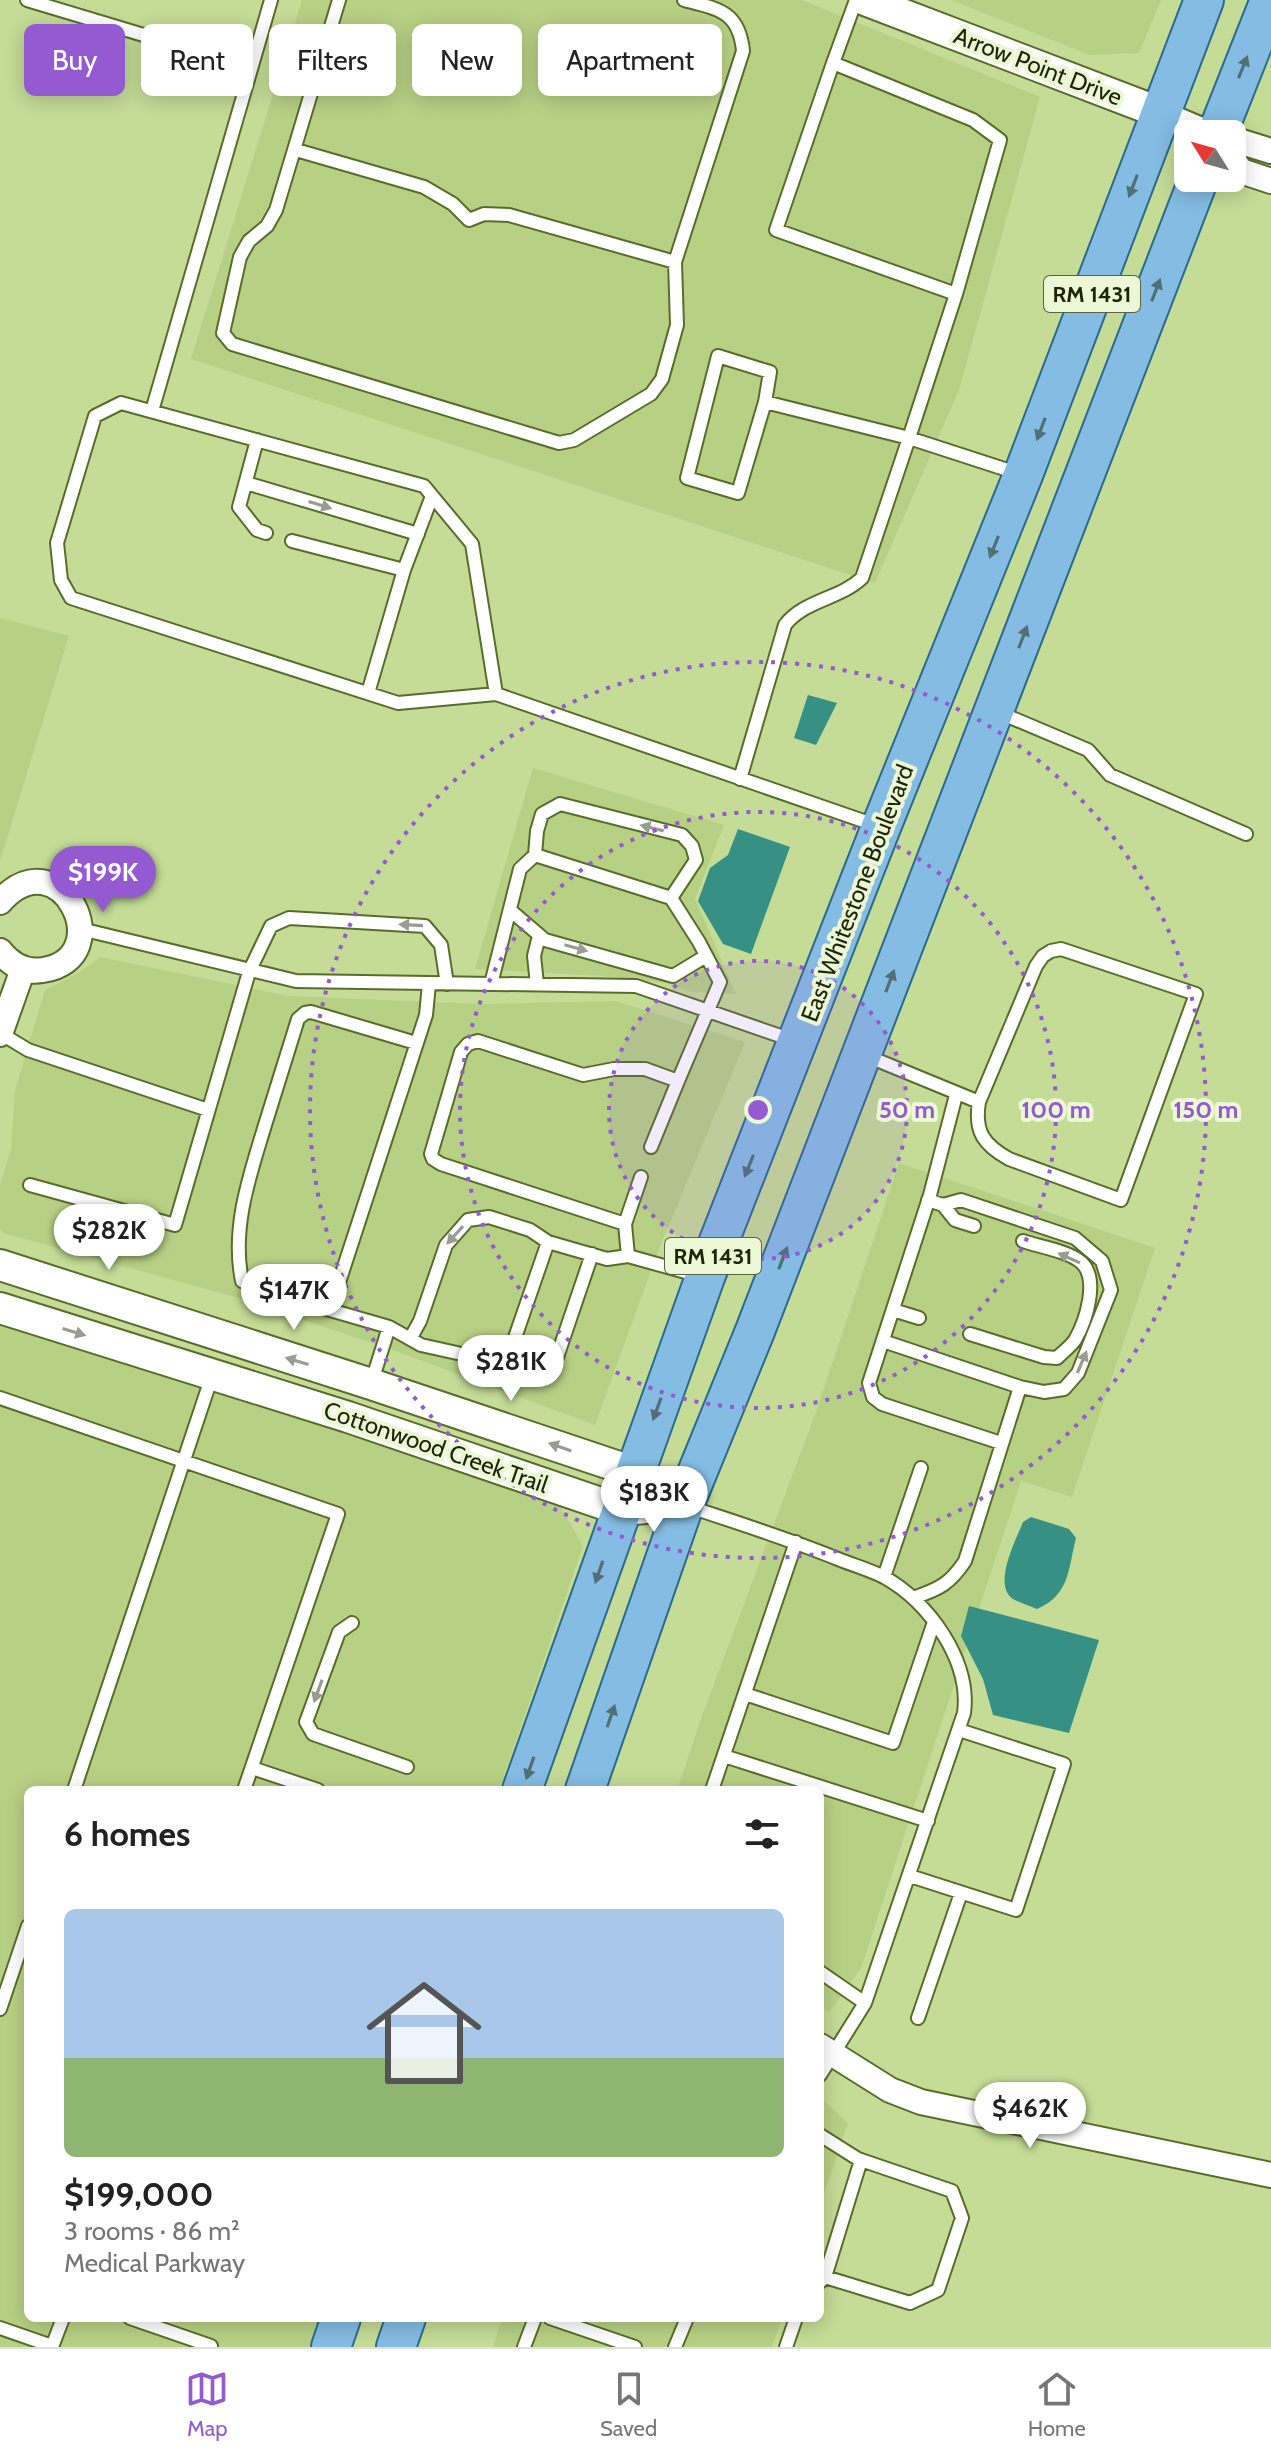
<!DOCTYPE html>
<meta charset="utf-8">
<style>
body{margin:0;font-family:Cabin,sans-serif;background:#f2f2f2;color:#222;height:100vh;display:flex;flex-direction:column;font-size:30px;white-space:nowrap}
*{box-sizing:border-box;margin:0}
p{font-size:26px;color:#767676}
.icon{flex:none;width:44px;height:44px;fill:none;stroke:currentColor;stroke-width:2;stroke-linecap:round;stroke-linejoin:round}
.map{position:relative;flex:1;overflow:hidden}
.drawer{position:absolute;left:24px;top:1786px;width:800px;height:536px;display:flex;flex-direction:column;background:#fff;border-radius:12px;box-shadow:0 4px 20px #0003}
.drawer>*{flex:none}
.hud{position:absolute;left:24px;top:24px;width:800px;height:72px;display:flex;gap:16px}
.needle{width:52px;rotate:307deg}
.buttons{position:absolute;left:1174px;top:120px;display:grid;gap:16px}
.buttons a{display:grid;place-items:center;width:72px;height:72px;border-radius:12px;background:#fff;box-shadow:0 4px 20px #0003;font-size:40px}
.price{position:absolute;translate:-50% -68px;padding:0 18px;border-radius:28px;background:#fff;color:#222;font-size:26px;line-height:52px;filter:drop-shadow(0 2px 4px #0008)}
.price::after{content:'';position:absolute;left:50%;top:48px;width:24px;height:18px;margin-left:-12px;background:inherit;clip-path:polygon(0 0,100% 0,50% 100%)}
.price.on{background:#945ad1;color:#fff}
ul{padding:0;list-style:none}
li{display:grid;align-content:center;gap:16px;height:424px;padding:0 40px}
li span{display:grid;place-items:center;height:248px;border-radius:12px;color:#555}
li>.icon{margin-inline-start:auto}
span .icon{width:144px;height:144px;fill:#fffc;stroke-width:1}
li b{font-size:34px}
h2{display:flex;justify-content:space-between;align-items:center;height:96px;padding:0 40px;font-size:34px}
.pill{padding:0 28px;border-radius:12px;background:#fff;box-shadow:0 4px 20px #0003;font-size:28px;line-height:72px}
.pill.on{background:#945ad1;color:#fff}
.menu{display:flex;justify-content:space-around;align-items:center;height:112px;border-top:2px solid #e0e0e0;background:#fff;font-size:22px;color:#767676}
.menu a{display:grid;justify-items:center;gap:4px}
.menu .on{color:#945ad1}
.map>svg:first-child{display:block}
.built{fill:#b7d184}
.water{fill:#369084}
.lines{fill:none;stroke-linecap:round;stroke-linejoin:round}
.service-casing{stroke:#596d2b;stroke-width:16}
.minor-casing{stroke:#596d2b;stroke-width:28}
.tertiary-casing{stroke:#596d2b;stroke-width:34}
.primary-casing{stroke:#2c6a8b;stroke-width:42}
.service{stroke:#fff;stroke-width:12}
.minor{stroke:#fff;stroke-width:24}
.tertiary{stroke:#fff;stroke-width:30}
.primary{stroke:#85bce3;stroke-width:38}
.oneway{fill:#507076}
.oneway2{fill:#999c90}
.ring{fill:none;stroke:#945ad1;stroke-width:4;stroke-dasharray:4 8}
.labels{text-anchor:middle;dominant-baseline:central;stroke-width:8;stroke-linejoin:round;paint-order:stroke}
.shield{fill:#ebf7d5;stroke:#5a6346;stroke-width:2}
.shield-label{font-size:22px;font-weight:bold;fill:#1c2409}
.street-label{font-size:24px;fill:#1c2409;stroke:#ebf7d5}
.centre{fill:#945ad1;stroke:#ebf7d5;stroke-width:4}
.ring-label{font-size:24px;text-anchor:middle;font-weight:bold;fill:#945ad1;stroke:#ebf7d5;stroke-width:8;stroke-linejoin:round;paint-order:stroke}
</style>
<div class="map">
<svg width="1271" height="2347" viewBox="0 0 1271 2347">
<rect width="100%" height="100%" fill="#c4dc96"/>
<!-- built -->
<path class="built" d="M302,0H802L1040,97L959,390L875,583L191,359Z
M951,0H1161L1139,53L1090,55Z
M0,618L69,636L0,861Z
M533,768L724,825L695,899L736,994L691,992L666,983L602,976L475,969Z
M100,957L289,996L483,1004L616,1001L745,1042L657,1254L595,1425L390,1349L235,1297L3,1233L0,1228V1185L11,1149L15,1090L45,990L80,972Z
M899,1163L1155,1248L1072,1497L1021,1481L861,1968L829,2012L820,2006V1790H677L702,1716L816,1412Z
M0,1324L205,1386L557,1501L583,1546L499,1790H28V2318H319L309,2347H0Z
M820,2097L848,2123L820,2206Z
M502,2318H782L772,2347H493Z"/>
<!-- water -->
<path class="water" d="M808,695L837,703L816,745L794,738Z
M738,829L790,847L751,954L723,944L698,901L710,868L728,855Z
M1031,1517L1069,1529L1076,1538C1068,1569 1070,1595 1037,1609C1030,1606 1020,1603 1013,1599C992,1585 1016,1540 1023,1522Z
M969,1606L1099,1640L1069,1733L993,1715L983,1679L961,1636Z"/>
<g class="lines">
<!-- service casing -->
<g class="service-casing">
<path id="service" d="M27,0L250,67
M339,0L276,210L267,226L249,241L240,257L223,333L232,344L559,443L574,440L651,394L662,379L677,325L675,262L743,51C739,11 718,9 684,0
M856,0L833,63L973,120L1000,140L956,294L909,438L1020,474
M833,63L776,230L956,294
M296,150L424,187L453,204L469,220L484,214L509,215L675,262
M152,411L271,0
M257,440L239,507L257,530L266,533
M246,483L418,534
M292,541L404,570L368,693
M404,570L432,496
M496,694L398,703L71,598L61,580L57,543L95,416L121,403L424,486L472,544L496,694L878,826
M998,712L1088,750L1110,775L1246,834
M740,779L785,625C804,600 840,599 862,578L909,438L765,402L738,493L687,478L718,356L770,372L765,402
M535,855L671,898L699,942L720,982L678,1081L645,1069H614L583,1075L478,1041L468,1044L461,1052L431,1154L433,1159L441,1164L625,1224L628,1256
M510,910L545,940L673,976L706,956
M81,929L296,981L636,986L792,1040
M1061,949L1196,994L1121,1200L1009,1159C984,1145 974,1132 979,1102L1036,966L1043,956L1051,951Z
M491,984L520,869L535,855L537,831L542,814L560,804L682,835L692,846L696,860L671,898
M537,984L534,956L539,936
M0,1033L28,1050L208,1110
M416,1043L311,1012L305,1013L298,1019C287,1054 276,1090 265,1125C250,1175 231,1227 242,1281L257,1290L330,1310L426,1015L429,984
M867,1056L979,1102
M956,1095L930,1195L869,1383L873,1397L882,1404L1001,1443
M651,1147L678,1081
M30,1185L175,1225L249,972L271,926L289,918L425,926L441,945L447,984
M943,1205L955,1220L974,1226
M625,1224L641,1177
M330,1310L389,1327L371,1384
M893,1310L919,1318
M389,1327L421,1345L493,1361L510,1352L548,1242
M970,1334L1044,1357L1057,1358C1063,1352 1071,1346 1075,1340C1086,1321 1099,1280 1082,1263C1069,1251 1040,1247 1023,1241
M410,1339L420,1321L446,1245L468,1220L489,1217L530,1230L548,1242L607,1259L628,1256L700,1276
M883,1341L1020,1387L1044,1392L1064,1389L1078,1373L1111,1290L1102,1261L1075,1238L961,1200L943,1205L928,1200
M510,1352L551,1365L555,1363L592,1254
M0,1398L338,1514L244,1790
M687,1506C738,1523 789,1539 838,1559C853,1565 870,1570 884,1577C929,1602 971,1661 964,1713L865,2003L820,2075
M884,1577L921,1468
M913,1598C939,1589 950,1584 965,1561L1020,1387
M352,1623L339,1632L306,1722L313,1734L407,1767
M745,1694L893,1743L934,1622
M724,1756L928,1821
M252,1768L318,1790
M74,1790L212,1376
M712,1790L796,1542
M910,1876L1016,1910L1064,1764L959,1730
M820,1972L865,2003
M0,2009L28,1926
M918,2018L961,1893
M820,2135L858,2159L952,2191L962,2218L938,2290L910,2303L825,2277L820,2282
M825,2277L861,2160
M130,2318L211,2346
M550,2318L635,2347
M0,2328L52,2346
M52,2347L63,2318
M524,2347L535,2318
M675,2347L687,2318
M786,2347L796,2318"/>
</g>
<!-- minor casing -->
<g class="minor-casing">
<path id="minor" d="M1161,113L1211,134
M1232,139L1271,151
M1232,158L1241,171L1271,181
M0,902C60,834 121,958 43,970C25,973 11,965 0,951
M0,1034L23,969
M820,2046L890,2090L921,2102L1271,2175"/>
</g>
<!-- tertiary casing -->
<g class="tertiary-casing">
<path id="tertiary" d="M865,0L1161,113
M0,1265L371,1384L634,1472L684,1505
M0,1308L348,1417L621,1510L684,1505"/>
</g>
<!-- primary casing -->
<g class="primary-casing">
<path id="primary" d="M1217,134L1270,0
M522,1790L705,1277L881,827L1023,475L1204,0
M585,1790L684,1505L755,1331L1199,178
M331,2347L341,2318
M396,2347L406,2318"/>
</g>
<!-- service -->
<use href="#service" class="service"/>
<!-- minor -->
<use href="#minor" class="minor"/>
<!-- tertiary -->
<use href="#tertiary" class="tertiary"/>
<!-- primary -->
<use href="#primary" class="primary"/>
</g>
<!-- one-way arrows -->
<defs><path id="oneway-solid" d="M-6-.8H1V-3.2L6.5 0L1 3.2V.8H-6Z" transform="scale(2)"/></defs>
<g class="oneway">
<use href="#oneway-solid" transform="translate(1243 67) rotate(-68)"/>
<use href="#oneway-solid" transform="translate(1133 186) rotate(111)"/>
<use href="#oneway-solid" transform="translate(1156 290) rotate(-69)"/>
<use href="#oneway-solid" transform="translate(1041 429) rotate(111)"/>
<use href="#oneway-solid" transform="translate(994 547) rotate(112)"/>
<use href="#oneway-solid" transform="translate(1023 637) rotate(-69)"/>
<use href="#oneway-solid" transform="translate(890 981) rotate(-69)"/>
<use href="#oneway-solid" transform="translate(749 1166) rotate(112)"/>
<use href="#oneway-solid" transform="translate(783 1258) rotate(-69)"/>
<use href="#oneway-solid" transform="translate(657 1409) rotate(110)"/>
<use href="#oneway-solid" transform="translate(599 1572) rotate(109)"/>
<use href="#oneway-solid" transform="translate(611 1716) rotate(-71)"/>
<use href="#oneway-solid" transform="translate(530 1768) rotate(109)"/>
</g>
<g class="oneway2">
<use href="#oneway-solid" transform="translate(320 505) rotate(17)"/>
<use href="#oneway-solid" transform="translate(652 828) rotate(-166)"/>
<use href="#oneway-solid" transform="translate(411 925) rotate(-177)"/>
<use href="#oneway-solid" transform="translate(576 948) rotate(16)"/>
<use href="#oneway-solid" transform="translate(455 1235) rotate(132)"/>
<use href="#oneway-solid" transform="translate(1069 1258) rotate(-156)"/>
<use href="#oneway-solid" transform="translate(74 1332) rotate(17)"/>
<use href="#oneway-solid" transform="translate(297 1361) rotate(-163)"/>
<use href="#oneway-solid" transform="translate(1082 1362) rotate(-67)"/>
<use href="#oneway-solid" transform="translate(560 1447) rotate(-161)"/>
<use href="#oneway-solid" transform="translate(318 1691) rotate(110)"/>
</g>
<!-- distance rings -->
<circle cx="758" cy="1110" r="149" fill="#945ad1" fill-opacity=".12"/>
<g class="ring">
<circle cx="758" cy="1110" r="149"/>
<circle cx="758" cy="1110" r="298"/>
<circle cx="758" cy="1110" r="448"/>
</g>
<g class="labels">
<!-- shield labels -->
<g class="shield">
<rect x="1044" y="276" width="96" height="36" rx="6"/>
<rect x="665" y="1238" width="96" height="36" rx="6"/>
</g>
<g class="shield-label">
<text x="1092" y="294">RM 1431</text>
<text x="713" y="1256">RM 1431</text>
</g>
<!-- street labels -->
<g class="street-label">
<text transform="translate(1038 66) rotate(21)">Arrow Point Drive</text>
<text transform="translate(857 893) rotate(-69)">East Whitestone Boulevard</text>
<text transform="translate(436 1447) rotate(19)">Cottonwood Creek Trail</text>
</g>
</g>
<circle cx="758" cy="1110" r="12" class="centre"/>
<g class="ring-label">
<text x="907" y="1118">50 m</text>
<text x="1056" y="1118">100 m</text>
<text x="1206" y="1118">150 m</text>
</g>
</svg>
<div class="buttons">
<a><svg class="needle" viewBox="-14 -14 28 28"><path d="M0-13l5 13h-10z" fill="#e53935"/><path d="M0 13l5-13h-10z" fill="#767676"/></svg></a>
</div>
<b class="price on" style="left:103px;top:914px">$199K</b>
<b class="price" style="left:109px;top:1272px">$282K</b>
<b class="price" style="left:294px;top:1332px">$147K</b>
<b class="price" style="left:511px;top:1403px">$281K</b>
<b class="price" style="left:654px;top:1534px">$183K</b>
<b class="price" style="left:1030px;top:2150px">$462K</b>
<div class="hud">
<a class="pill on">Buy</a>
<a class="pill">Rent</a>
<a class="pill">Filters</a>
<a class="pill">New</a>
<a class="pill">Apartment</a>
</div>
<section class="drawer">
<h2>6 homes<svg class="icon" aria-label="filters" viewBox="0 0 24 24"><path d="M4 7h16M4 17h16"/><circle cx="9" cy="7" r="2"/><circle cx="15" cy="17" r="2"/></svg></h2>
<ul>
<li><span style="background:linear-gradient(#a9c7e8 60%,#8fb573 0)"><svg class="icon" aria-label="home" viewBox="0 0 24 24"><path d="M3 11l9-7 9 7M6 9v11h12V9"/></svg></span><div><b>$199,000</b><p>3 rooms · 86 m²</p><p>Medical Parkway</p></div></li>
</ul>
</section>
</div>
<nav class="menu">
<a class="on"><svg class="icon" aria-label="map" viewBox="0 0 24 24"><path d="M3 6l6-2 6 2 6-2v14l-6 2-6-2-6 2zM9 4v14M15 6v14"/></svg>Map</a>
<a><svg class="icon" aria-label="saved" viewBox="0 0 24 24"><path d="M7 4h10v16l-5-4-5 4z"/></svg>Saved</a>
<a><svg class="icon" aria-label="home" viewBox="0 0 24 24"><path d="M3 11l9-7 9 7M6 9v11h12V9"/></svg>Home</a>
</nav>
